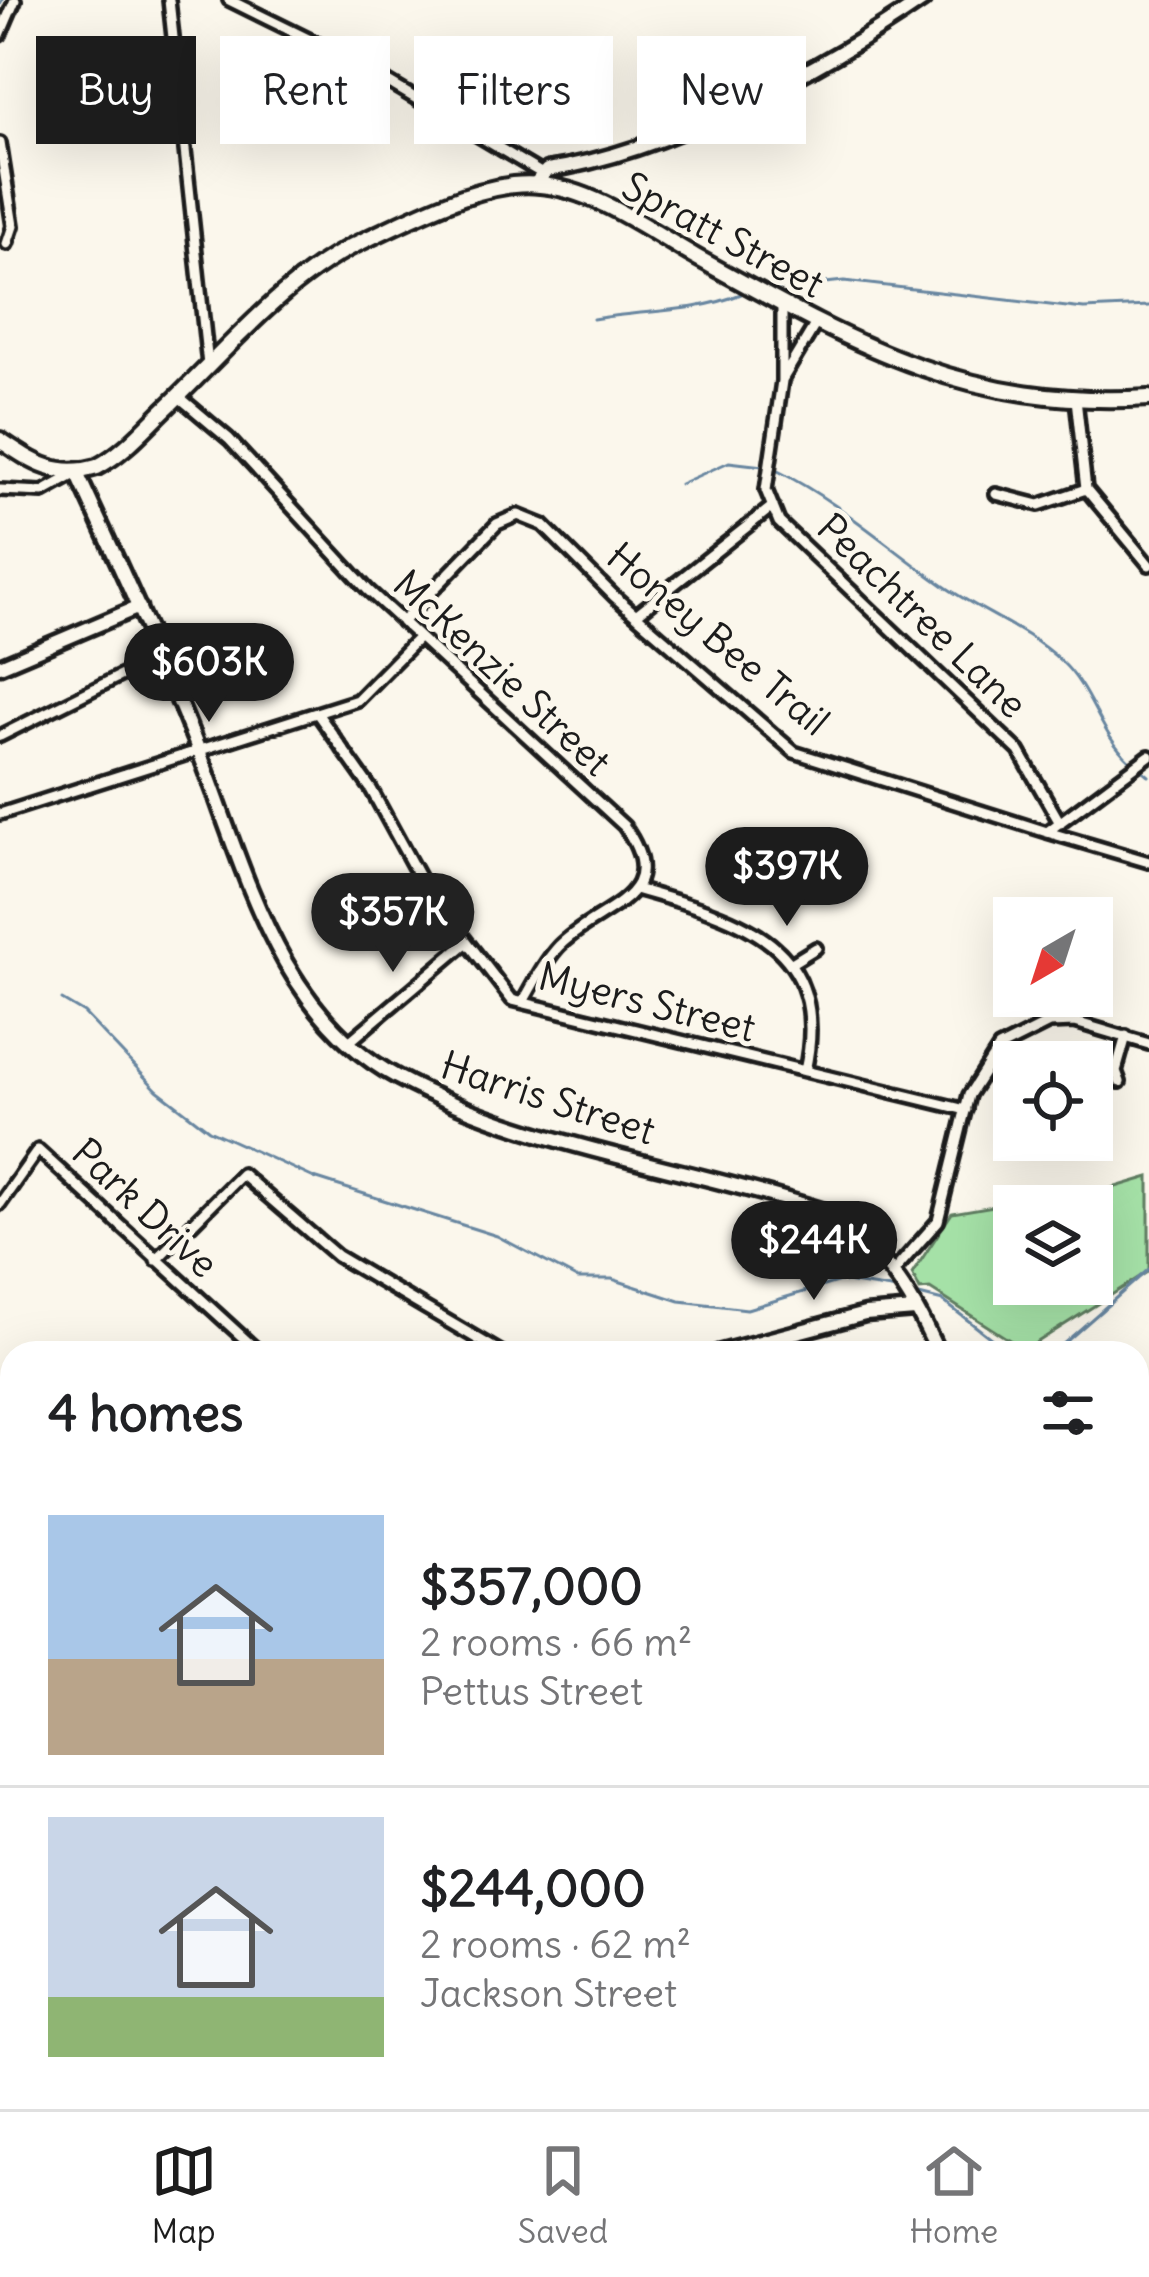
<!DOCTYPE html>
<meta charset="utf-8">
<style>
body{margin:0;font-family:Delius,sans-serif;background:#f6f6f6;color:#202124;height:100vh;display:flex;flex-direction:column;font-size:45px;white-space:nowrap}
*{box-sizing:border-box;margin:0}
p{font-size:39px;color:#757577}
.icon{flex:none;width:66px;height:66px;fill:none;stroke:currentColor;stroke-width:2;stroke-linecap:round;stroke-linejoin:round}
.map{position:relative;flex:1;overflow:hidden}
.drawer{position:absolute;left:0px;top:1341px;width:1149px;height:768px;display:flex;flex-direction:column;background:#fff;border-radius:36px 36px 0 0;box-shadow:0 12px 48px #0002}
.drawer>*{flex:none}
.guide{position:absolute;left:36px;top:36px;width:1077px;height:108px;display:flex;gap:24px}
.needle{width:78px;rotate:219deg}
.controls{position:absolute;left:993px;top:897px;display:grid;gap:24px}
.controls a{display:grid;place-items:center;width:120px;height:120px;border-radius:0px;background:#fff;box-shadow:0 12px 48px #0002;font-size:60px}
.price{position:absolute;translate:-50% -102px;padding:0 27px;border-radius:42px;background:#1c1c1c;color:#fff;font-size:39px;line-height:78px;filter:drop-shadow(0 3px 6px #0008)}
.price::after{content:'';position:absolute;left:50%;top:72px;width:36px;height:27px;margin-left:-18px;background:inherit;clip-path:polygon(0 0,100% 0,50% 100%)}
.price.selected{background:#222;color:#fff}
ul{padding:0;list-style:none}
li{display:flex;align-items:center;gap:36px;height:300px;padding:0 48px}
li+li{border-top:3px solid #e0e0e0}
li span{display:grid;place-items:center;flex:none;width:336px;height:240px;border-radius:0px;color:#555}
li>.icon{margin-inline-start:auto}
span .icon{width:144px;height:144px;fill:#fffc;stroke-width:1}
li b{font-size:51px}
h2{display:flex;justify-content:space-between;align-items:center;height:144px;padding:0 48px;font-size:51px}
.tag{padding:0 42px;border-radius:0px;background:#fff;box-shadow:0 12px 48px #0002;font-size:42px;line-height:108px}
.tag.selected{background:#1c1c1c;color:#fff}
.dock{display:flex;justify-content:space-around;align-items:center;height:168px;border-top:3px solid #e0e0e0;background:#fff;font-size:33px;color:#757577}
.dock a{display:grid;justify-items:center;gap:6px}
.dock .selected{color:#1c1c1c}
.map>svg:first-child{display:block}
.built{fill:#f4e2d2}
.green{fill:#a5e1a7;stroke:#607e62;stroke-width:3}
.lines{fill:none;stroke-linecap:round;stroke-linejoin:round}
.stream{stroke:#6886a0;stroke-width:3}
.minor-casing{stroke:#1c1c1c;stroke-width:18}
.tertiary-casing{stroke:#1c1c1c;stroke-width:21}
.secondary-casing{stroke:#1c1c1c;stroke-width:22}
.primary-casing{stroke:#1c1c1c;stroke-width:24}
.minor{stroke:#fbf7ec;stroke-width:9}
.tertiary{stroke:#fbf7ec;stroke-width:12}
.secondary{stroke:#fbf7ec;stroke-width:14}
.primary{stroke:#fadf96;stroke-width:15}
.labels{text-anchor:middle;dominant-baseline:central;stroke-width:10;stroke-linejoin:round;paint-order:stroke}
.street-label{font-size:39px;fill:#1c1c1c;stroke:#fbf7ec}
</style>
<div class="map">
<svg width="1149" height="2109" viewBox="0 0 1149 2109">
<rect width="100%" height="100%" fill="#fbf7ec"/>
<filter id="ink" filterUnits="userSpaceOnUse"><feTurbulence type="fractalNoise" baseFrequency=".00833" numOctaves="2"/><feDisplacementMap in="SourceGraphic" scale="24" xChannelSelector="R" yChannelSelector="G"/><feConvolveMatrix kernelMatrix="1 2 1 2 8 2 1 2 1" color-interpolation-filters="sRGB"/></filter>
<g filter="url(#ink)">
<!-- built -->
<path class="built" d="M1149,1994V2109H955L975,2097H1137V2001Z"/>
<!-- green -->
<path class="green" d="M1149,1177V1271L1025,1350L930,1289L920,1290L912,1274L952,1213L1023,1201L1024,1206H1014V1284H1092V1206H1052Z"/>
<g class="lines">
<!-- stream -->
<path class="stream" d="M0,4L2,0
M779,288L844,281L1084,309L1149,306
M593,319C642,310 696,313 741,294
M776,470C838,501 888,547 944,586C983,613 1027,629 1062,662C1092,690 1099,733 1130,761
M680,484L729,462L763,466
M1143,771L1149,776
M62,1000L84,1013L157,1090L209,1130L314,1178L497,1236L578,1279H612L680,1301L747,1309L840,1281L897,1290
M915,1294L943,1301L1010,1353
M1053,1353L1149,1269
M0,1670L12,1667
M295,2109L318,2097
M507,2109L511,2097"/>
<!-- minor casing -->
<g class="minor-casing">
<path id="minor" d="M169,0L208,365
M229,0L351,60L541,173
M0,35L15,0
M0,143L13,226L7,244
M782,304V381L766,490L779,522L1019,751L1060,823
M782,380L816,323
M178,396L229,439L368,590L624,826C676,899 599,905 559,946C544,962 534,983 523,1002
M1076,399L1086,489L1149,565
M0,490L43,492L77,473
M996,494L1039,505L1086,489
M637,614L773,506
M402,622L497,524L518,515L543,525L614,596L794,752L1047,832L1149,756
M317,713L371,789L424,886L512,1000L966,1110
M0,736L160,656
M0,814L357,700L419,637
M1047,832L1149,862
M635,889C734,917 834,941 805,1071
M790,964L816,948
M349,1042L466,943
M1120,1082L1116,1071L1126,1036
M0,1204L38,1150L260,1353
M156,1260L242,1174L337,1256L502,1353
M894,1271L938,1221L969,1095L999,1048L1049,1023L1075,1022L1149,1044
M0,1395L12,1401
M1137,1474L1149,1467
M0,1505L12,1511
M0,1600L12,1603
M1137,1683L1149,1677
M0,1702L12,1700
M0,1841L12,1840"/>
</g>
<!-- tertiary casing -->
<g class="tertiary-casing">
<path id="tertiary" d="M535,184L547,170C667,153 824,68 923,0
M77,473C119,564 161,655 198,749C244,865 277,1013 397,1077C529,1148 682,1165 824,1211C883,1250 909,1288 938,1353
M0,666L139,607
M718,1353L865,1314L915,1310
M0,1638L12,1634
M1137,1801L1149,1824"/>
</g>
<!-- secondary casing -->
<g class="secondary-casing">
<path id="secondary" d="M0,440C33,462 57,479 97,467C124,453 144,429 166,408C228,349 288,274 367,239C417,216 484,179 540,185C594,189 650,231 696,257C852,343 964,409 1149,398"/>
</g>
<!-- primary casing -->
<g class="primary-casing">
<path id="primary" d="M1137,1839L1149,1832
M686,2109L706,2097"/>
</g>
<!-- minor -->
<use href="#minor" class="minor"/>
<!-- tertiary -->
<use href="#tertiary" class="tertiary"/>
<!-- secondary -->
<use href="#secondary" class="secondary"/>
<!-- primary -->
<use href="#primary" class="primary"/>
</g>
</g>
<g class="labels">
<!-- street labels -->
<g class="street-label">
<text transform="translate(723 235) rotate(28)">Spratt Street</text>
<text transform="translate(922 616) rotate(44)">Peachtree Lane</text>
<text transform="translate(718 639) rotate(40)">Honey Bee Trail</text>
<text transform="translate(502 673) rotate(43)">McKenzie Street</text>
<text transform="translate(647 1002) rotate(14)">Myers Street</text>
<text transform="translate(548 1098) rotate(18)">Harris Street</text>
<text transform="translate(145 1208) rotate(43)">Park Drive</text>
</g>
</g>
</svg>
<div class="controls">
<a><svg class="needle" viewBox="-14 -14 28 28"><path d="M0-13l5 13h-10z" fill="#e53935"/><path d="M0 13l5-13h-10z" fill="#757577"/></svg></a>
<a><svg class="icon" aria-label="locate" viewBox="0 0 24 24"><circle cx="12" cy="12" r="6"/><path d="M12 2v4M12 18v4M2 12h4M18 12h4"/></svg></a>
<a><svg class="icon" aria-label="layers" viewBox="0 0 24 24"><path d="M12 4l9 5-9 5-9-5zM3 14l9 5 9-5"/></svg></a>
</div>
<b class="price" style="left:209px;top:725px">$603K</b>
<b class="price" style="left:787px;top:929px">$397K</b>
<b class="price selected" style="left:393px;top:975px">$357K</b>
<b class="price" style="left:814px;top:1303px">$244K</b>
<div class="guide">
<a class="tag selected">Buy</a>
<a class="tag">Rent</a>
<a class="tag">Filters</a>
<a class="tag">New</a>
</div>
<section class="drawer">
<h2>4 homes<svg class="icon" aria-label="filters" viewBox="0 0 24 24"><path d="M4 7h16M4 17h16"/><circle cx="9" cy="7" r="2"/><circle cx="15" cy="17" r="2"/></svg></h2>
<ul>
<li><span style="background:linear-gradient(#a9c7e8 60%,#b9a48a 0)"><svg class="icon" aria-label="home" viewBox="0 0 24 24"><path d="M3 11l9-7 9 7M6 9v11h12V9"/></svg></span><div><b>$357,000</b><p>2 rooms · 66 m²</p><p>Pettus Street</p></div></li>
<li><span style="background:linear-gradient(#c9d6e8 75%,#8fb573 0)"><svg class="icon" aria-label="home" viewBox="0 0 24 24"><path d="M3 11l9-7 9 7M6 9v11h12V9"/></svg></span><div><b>$244,000</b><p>2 rooms · 62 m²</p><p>Jackson Street</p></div></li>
</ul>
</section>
</div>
<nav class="dock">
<a class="selected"><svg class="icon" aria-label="map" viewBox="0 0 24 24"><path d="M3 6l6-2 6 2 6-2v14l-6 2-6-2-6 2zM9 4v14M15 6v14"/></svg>Map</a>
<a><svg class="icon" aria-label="saved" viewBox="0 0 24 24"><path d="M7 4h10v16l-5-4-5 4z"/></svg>Saved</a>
<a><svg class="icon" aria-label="home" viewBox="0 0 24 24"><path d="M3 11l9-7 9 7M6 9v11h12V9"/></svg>Home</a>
</nav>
